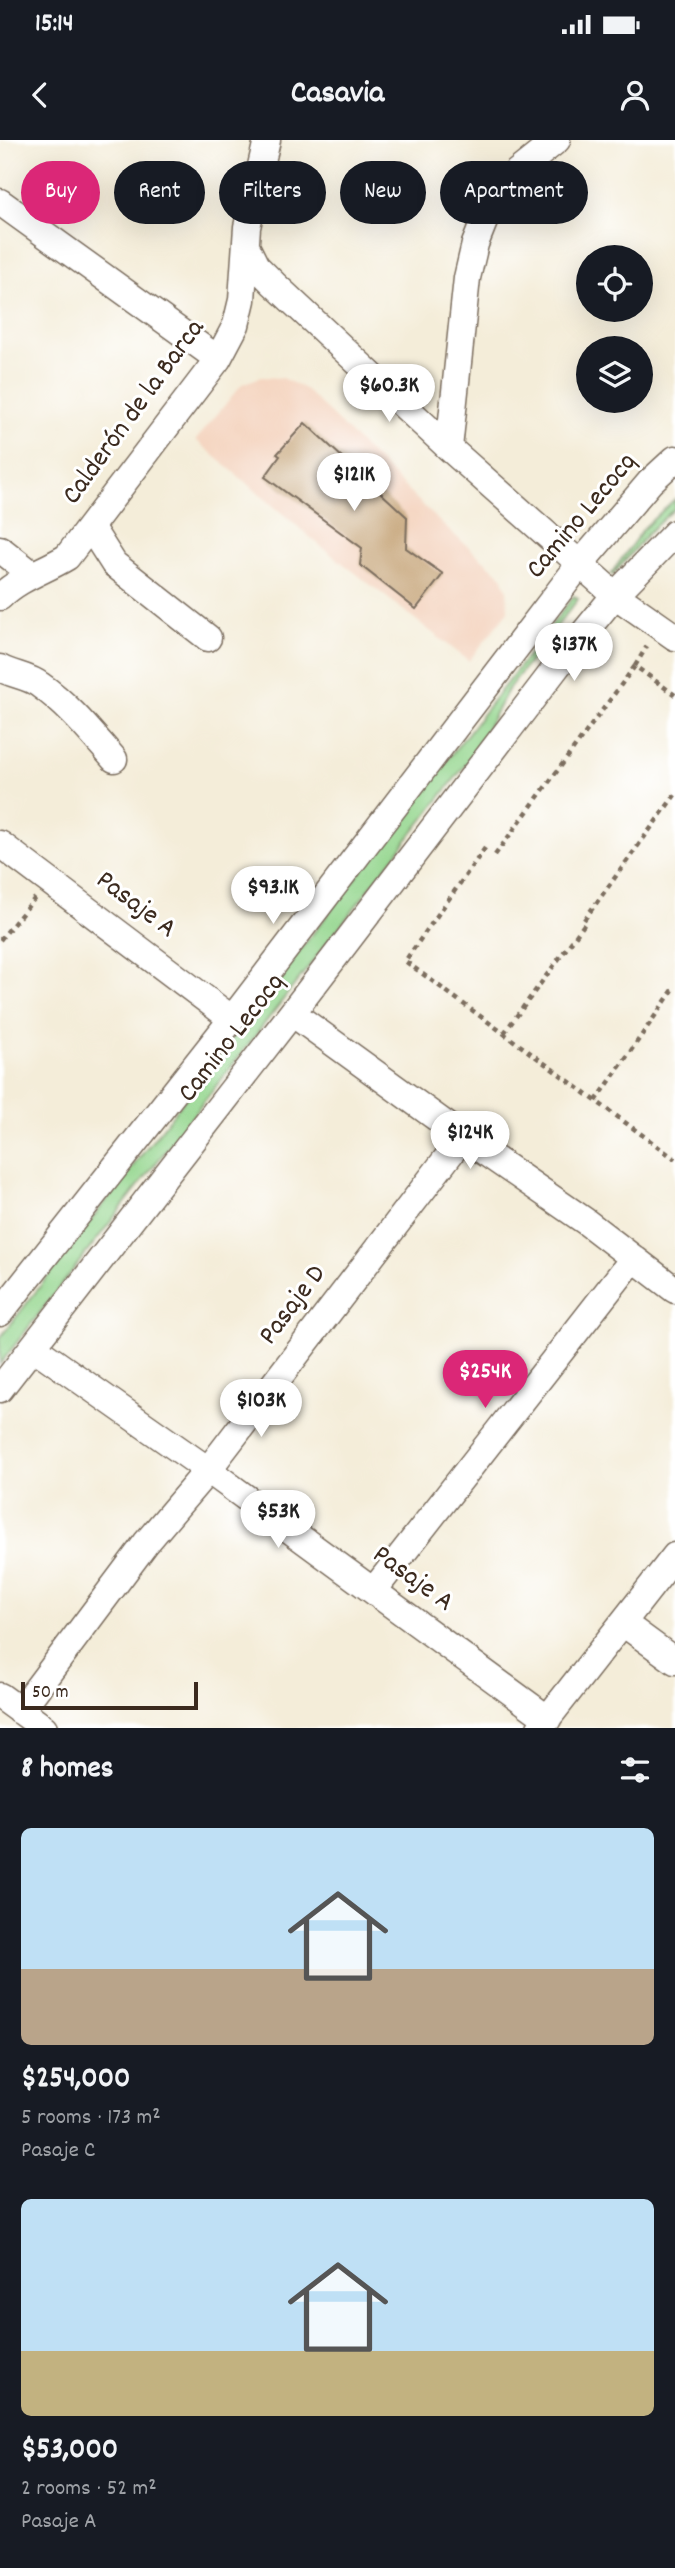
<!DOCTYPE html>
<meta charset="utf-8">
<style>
body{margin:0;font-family:Dekko,sans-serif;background:#242831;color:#f1f3f6;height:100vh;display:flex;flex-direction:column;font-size:26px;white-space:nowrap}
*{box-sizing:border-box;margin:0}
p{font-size:23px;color:#9ea1a6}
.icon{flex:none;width:38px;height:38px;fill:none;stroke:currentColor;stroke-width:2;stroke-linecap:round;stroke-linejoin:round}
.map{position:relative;height:1588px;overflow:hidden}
.drawer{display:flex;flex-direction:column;background:#171b24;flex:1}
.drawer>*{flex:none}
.guide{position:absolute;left:21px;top:21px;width:634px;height:63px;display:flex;gap:14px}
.controls{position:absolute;left:576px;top:105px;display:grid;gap:14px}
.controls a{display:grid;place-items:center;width:77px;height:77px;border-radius:50%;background:#171b24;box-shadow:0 7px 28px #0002;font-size:35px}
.scale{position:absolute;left:21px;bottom:18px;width:177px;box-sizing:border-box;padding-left:7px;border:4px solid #3b2a1e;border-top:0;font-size:19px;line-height:24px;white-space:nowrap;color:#3b2a1e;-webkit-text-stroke:5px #fff;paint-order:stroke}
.price{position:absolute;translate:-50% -60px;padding:0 16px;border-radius:24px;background:#fff;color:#222;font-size:23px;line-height:46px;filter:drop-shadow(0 2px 4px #0008)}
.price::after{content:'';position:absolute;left:50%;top:42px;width:21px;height:16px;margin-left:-10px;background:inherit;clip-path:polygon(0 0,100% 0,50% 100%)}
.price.selected{background:#db2777;color:#fff}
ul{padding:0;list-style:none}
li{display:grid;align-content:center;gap:14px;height:371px;padding:0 21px}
li span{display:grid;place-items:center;height:217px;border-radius:10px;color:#555}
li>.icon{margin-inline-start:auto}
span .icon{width:126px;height:126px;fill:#fffc;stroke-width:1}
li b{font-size:30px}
h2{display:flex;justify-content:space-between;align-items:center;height:84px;padding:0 21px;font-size:30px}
.pill{padding:0 24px;border-radius:32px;background:#171b24;box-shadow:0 7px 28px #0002;font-size:24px;line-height:63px}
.pill.selected{background:#db2777;color:#fff}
.status{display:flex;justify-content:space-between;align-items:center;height:49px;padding:0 35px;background:#171b24;direction:ltr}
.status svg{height:19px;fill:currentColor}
header{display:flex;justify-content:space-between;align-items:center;height:91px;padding:0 21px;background:#171b24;font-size:32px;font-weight:700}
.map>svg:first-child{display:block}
.built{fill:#f4d4bf}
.green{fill:#93d58c;stroke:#678055;stroke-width:2}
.building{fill:#c8a87e}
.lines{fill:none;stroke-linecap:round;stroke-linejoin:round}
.minor-casing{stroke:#7c6e5f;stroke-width:29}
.path{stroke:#7c6e5f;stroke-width:4.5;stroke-dasharray:5 5;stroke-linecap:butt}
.minor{stroke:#fff;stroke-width:26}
.labels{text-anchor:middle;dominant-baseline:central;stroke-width:6;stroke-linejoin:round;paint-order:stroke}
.street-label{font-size:28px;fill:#3b2a1e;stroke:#fff}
</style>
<div class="status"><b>15:14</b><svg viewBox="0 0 49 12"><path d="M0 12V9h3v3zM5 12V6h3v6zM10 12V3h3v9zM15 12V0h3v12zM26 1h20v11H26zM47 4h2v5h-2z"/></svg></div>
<header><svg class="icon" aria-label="back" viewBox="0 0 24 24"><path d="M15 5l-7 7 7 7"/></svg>Casavia<svg class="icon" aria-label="person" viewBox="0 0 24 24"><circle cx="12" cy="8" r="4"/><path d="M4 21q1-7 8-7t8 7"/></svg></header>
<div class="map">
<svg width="675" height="1588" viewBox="0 0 675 1588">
<rect width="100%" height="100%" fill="#fff"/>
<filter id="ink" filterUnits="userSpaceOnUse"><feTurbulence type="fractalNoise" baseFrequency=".0143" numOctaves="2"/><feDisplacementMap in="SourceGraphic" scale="14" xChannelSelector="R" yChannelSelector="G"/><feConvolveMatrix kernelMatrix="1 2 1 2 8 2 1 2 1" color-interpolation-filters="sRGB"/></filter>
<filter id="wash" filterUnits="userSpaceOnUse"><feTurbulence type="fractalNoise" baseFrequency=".00686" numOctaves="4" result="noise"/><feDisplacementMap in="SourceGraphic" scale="28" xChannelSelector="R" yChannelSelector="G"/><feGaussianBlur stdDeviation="1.57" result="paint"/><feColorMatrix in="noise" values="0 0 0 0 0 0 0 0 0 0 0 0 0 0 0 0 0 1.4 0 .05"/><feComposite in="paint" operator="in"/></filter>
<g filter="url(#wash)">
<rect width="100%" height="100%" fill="#f4edd9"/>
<!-- built -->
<path class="built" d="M261,237L282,238L305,249L443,385L502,436L507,450L508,471L469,521L323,408L196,300L242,244Z"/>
<!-- green -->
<path class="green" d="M675,359V368L648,393L613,435L611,434L644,388Z
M574,456L578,459L509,548L470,619L0,1224V1198Z"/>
<g id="blocks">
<!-- building -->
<path class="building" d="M305,283L407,377L406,408L443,434L416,469L360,425L362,408L265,337L280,316L277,314Z"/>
</g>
</g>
<g filter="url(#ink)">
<use href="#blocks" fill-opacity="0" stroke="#7c6e5f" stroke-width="2"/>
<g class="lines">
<!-- minor casing -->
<g class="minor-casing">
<path id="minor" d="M0,62L218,219
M246,106L256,126L274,144L449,308L615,455L675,497
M449,308L467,138L475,104L489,69L517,32L557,0
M91,388L114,424L208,498
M0,409L32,434
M0,457C19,438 44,431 67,417L218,219L236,185L242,160L247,87L267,0
M0,528C12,535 29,536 40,545C69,565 91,593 114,619
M0,704L232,879
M292,873L463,997L585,1081L675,1150
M0,1173L232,879L580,424L650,342L675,319
M33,1207L208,1330L548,1579
M0,1249L292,873L565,516L615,455L675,393
M374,1450L633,1119
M623,1483L675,1521
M0,1556L44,1588
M20,1571L146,1403L208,1330L463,997
M540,1588L675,1416"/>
</g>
<!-- path -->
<path class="path" d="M635,526L647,506
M485,708L405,821L675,1019
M495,715L635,526L675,555
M584,780L675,655
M0,800L35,758
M504,893L586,782
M596,961L675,847"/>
<!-- minor -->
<use href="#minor" class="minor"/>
</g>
</g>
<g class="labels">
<!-- street labels -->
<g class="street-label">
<text transform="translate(135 273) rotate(-54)">Calderón de la Barca</text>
<text transform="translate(583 377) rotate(-50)">Camino Lecocq</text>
<text transform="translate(135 766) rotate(37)">Pasaje A</text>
<text transform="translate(233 899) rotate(-52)">Camino Lecocq</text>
<text transform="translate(294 1166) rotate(-53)">Pasaje D</text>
<text transform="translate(412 1440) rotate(36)">Pasaje A</text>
</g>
</g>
</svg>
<div class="controls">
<a><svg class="icon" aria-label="locate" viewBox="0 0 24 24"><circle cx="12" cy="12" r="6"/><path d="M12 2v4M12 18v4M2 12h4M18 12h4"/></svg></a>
<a><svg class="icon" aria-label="layers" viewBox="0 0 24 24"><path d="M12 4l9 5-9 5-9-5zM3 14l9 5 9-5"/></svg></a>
</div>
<div class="scale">50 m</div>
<b class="price" style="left:389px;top:284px">$60.3K</b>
<b class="price" style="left:354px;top:373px">$121K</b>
<b class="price" style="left:574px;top:543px">$137K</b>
<b class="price" style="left:273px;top:786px">$93.1K</b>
<b class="price" style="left:470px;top:1031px">$124K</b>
<b class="price selected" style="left:485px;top:1270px">$254K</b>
<b class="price" style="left:261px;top:1299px">$103K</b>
<b class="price" style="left:278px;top:1410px">$53K</b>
<div class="guide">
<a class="pill selected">Buy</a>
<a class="pill">Rent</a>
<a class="pill">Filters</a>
<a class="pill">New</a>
<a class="pill">Apartment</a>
</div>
</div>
<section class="drawer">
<h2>8 homes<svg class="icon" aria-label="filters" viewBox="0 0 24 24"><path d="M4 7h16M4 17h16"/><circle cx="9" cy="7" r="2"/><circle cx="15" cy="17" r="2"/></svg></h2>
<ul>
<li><span style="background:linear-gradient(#bfe0f5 65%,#b9a48a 0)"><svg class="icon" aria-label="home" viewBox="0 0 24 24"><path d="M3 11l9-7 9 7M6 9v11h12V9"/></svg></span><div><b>$254,000</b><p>5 rooms · 173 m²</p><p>Pasaje C</p></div></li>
<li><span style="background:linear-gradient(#bfe0f5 70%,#c2b280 0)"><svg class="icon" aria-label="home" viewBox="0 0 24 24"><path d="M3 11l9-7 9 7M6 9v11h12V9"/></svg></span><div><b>$53,000</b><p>2 rooms · 52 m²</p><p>Pasaje A</p></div></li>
</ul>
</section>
